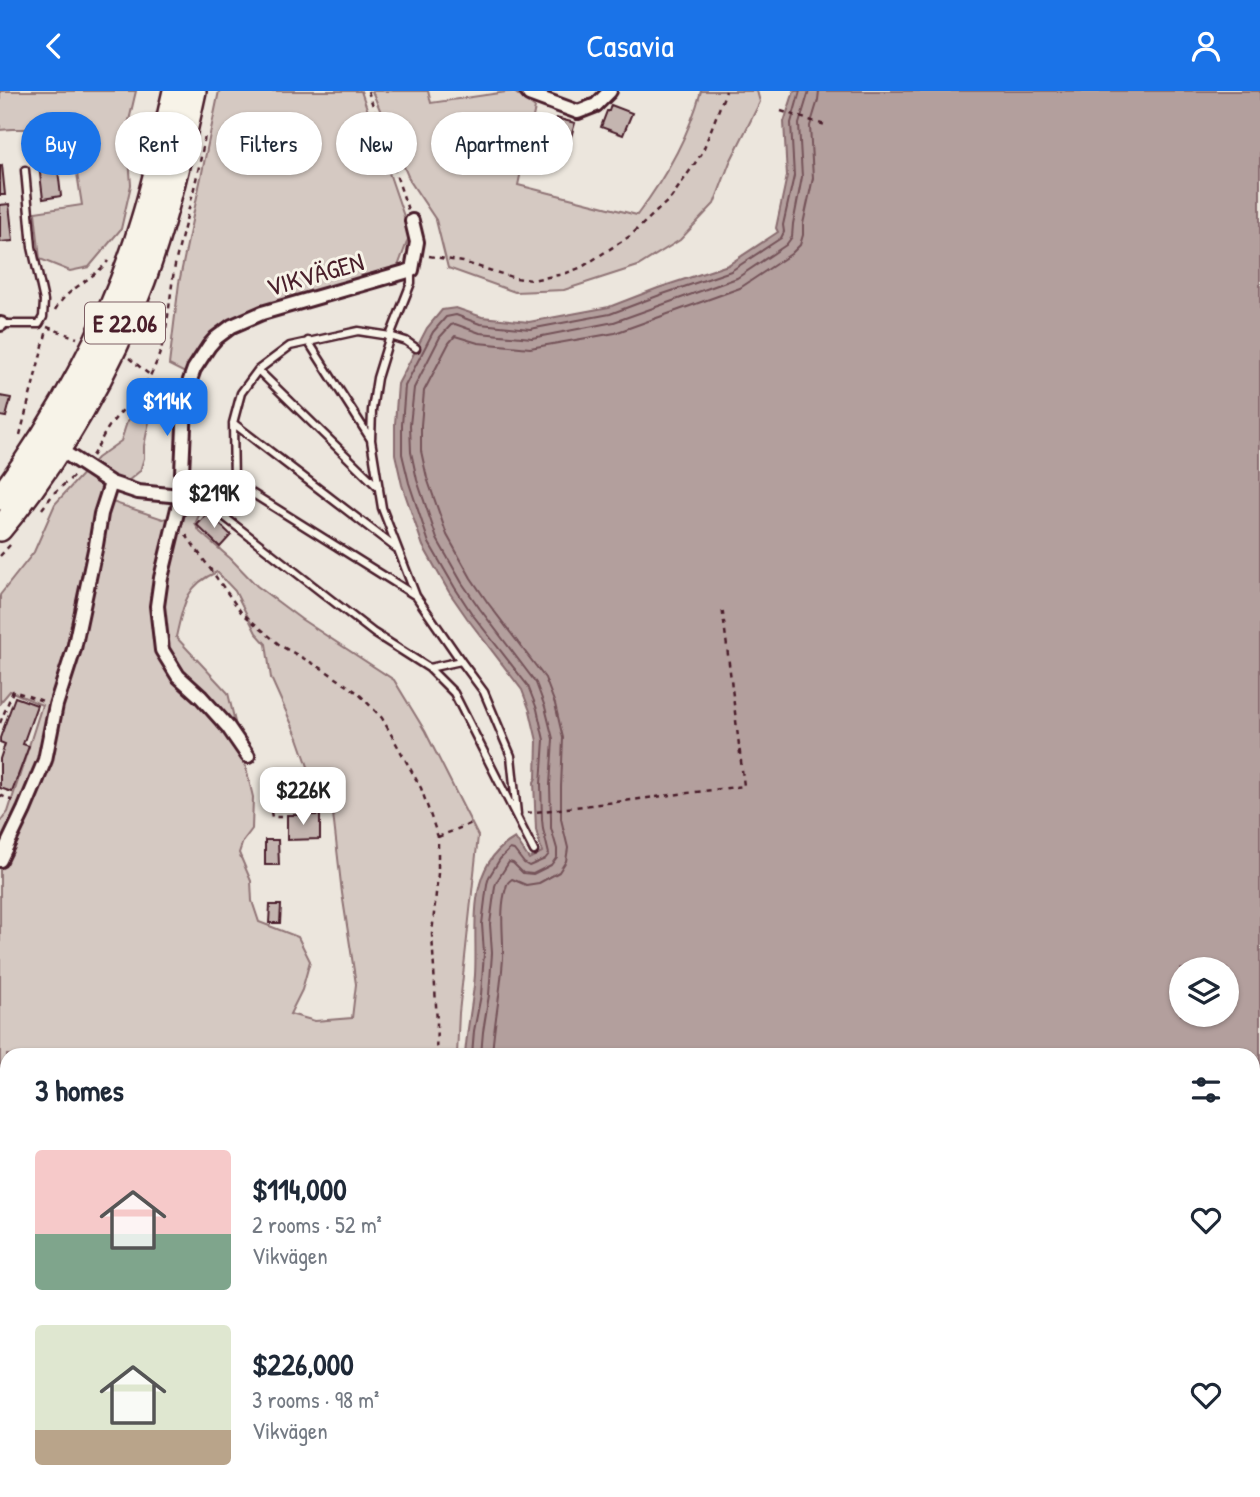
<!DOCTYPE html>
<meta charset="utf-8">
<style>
body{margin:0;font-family:"Patrick Hand",sans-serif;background:#f2f2f3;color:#1f2937;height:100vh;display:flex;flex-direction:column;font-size:26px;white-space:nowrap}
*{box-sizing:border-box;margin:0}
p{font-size:23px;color:#747a83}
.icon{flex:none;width:38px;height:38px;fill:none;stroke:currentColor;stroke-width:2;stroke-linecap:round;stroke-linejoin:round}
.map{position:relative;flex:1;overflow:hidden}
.panel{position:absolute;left:0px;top:957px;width:1260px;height:450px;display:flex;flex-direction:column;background:#fff;border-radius:21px 21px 0 0;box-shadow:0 2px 5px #0004}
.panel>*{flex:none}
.top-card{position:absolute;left:21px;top:21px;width:700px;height:63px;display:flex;gap:14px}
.controls{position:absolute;left:1169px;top:866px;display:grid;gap:14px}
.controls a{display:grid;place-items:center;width:70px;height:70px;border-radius:50%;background:#fff;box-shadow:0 2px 5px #0004;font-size:35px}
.price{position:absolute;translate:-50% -60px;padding:0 16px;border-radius:14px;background:#fff;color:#222;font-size:23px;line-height:46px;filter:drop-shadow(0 2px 4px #0008)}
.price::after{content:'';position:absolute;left:50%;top:42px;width:21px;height:16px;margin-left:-10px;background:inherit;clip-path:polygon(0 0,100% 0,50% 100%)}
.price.active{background:#1a73e8;color:#fff}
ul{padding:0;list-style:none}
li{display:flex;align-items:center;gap:21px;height:175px;padding:0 35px}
li span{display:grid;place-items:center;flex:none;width:196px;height:140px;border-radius:7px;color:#555}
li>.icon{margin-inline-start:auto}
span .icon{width:84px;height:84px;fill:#fffc;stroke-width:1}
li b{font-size:30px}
h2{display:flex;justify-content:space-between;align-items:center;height:84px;padding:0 35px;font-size:30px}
.chip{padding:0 24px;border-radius:32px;background:#fff;box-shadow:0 2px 5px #0004;font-size:24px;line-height:63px}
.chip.active{background:#1a73e8;color:#fff}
header{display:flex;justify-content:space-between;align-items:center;height:91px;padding:0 35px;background:#1a73e8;color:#fff;font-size:32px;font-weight:600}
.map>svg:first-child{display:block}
.green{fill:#d5c9c2;stroke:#907476;stroke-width:2;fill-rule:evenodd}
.water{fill:#b39f9d;stroke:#896c6f;stroke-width:2;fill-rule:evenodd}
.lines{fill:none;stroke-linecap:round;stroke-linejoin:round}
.shore{stroke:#745259;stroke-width:2}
.building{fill:#c4b5b0;stroke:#4a1f2b;stroke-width:2}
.lane-casing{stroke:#4a1f2b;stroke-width:11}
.street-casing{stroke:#4a1f2b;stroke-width:18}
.highway-casing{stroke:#4a1f2b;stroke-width:28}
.path{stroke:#4a1f2b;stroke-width:2.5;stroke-dasharray:5 5;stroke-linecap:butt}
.lane{stroke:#f7f3e8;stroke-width:6}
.street{stroke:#f7f3e8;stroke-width:12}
.highway{stroke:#f7f3e8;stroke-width:23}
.labels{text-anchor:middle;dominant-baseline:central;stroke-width:6;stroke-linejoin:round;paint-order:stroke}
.shield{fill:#f7f3e8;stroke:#7e5f64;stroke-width:2}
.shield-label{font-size:24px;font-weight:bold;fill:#4a1f2b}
.street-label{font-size:26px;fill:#4a1f2b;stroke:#f7f3e8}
</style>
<header><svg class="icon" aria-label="back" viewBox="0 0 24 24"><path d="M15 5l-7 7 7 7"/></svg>Casavia<svg class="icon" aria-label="person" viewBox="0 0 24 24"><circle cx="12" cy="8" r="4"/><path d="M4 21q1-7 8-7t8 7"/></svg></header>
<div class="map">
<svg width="1260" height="1406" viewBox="0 0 1260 1406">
<rect width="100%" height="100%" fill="#ece6dd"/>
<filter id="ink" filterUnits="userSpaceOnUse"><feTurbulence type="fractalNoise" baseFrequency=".0143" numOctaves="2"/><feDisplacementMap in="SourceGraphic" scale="14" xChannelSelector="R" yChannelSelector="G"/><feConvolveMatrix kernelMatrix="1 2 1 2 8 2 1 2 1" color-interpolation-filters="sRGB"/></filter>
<g filter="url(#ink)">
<!-- green -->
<path class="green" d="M0,0H136L127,38L131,94L121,138L89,176L70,180L40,168L35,121L82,114L70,38H12L0,39Z
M219,0H361L410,143L397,178L259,217L215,240L185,282L169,274L179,192Z
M372,0H428L431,12L513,0L535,17L518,94L637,124C665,87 689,44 701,0H757L760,11L730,71L714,113L680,149L638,175L564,199L515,201L448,177L436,129L410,90Z
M143,320L149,331L144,355V367L140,380L128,390L117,388L109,410L163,428L188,422L194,417L200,422L195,433L200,441L231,468L257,495L301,528L394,589L425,640L478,745L459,922L457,964H7V1400H384L385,1406H0V731L8,721L42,614L10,600L0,612V504L34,461L55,413L97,367L121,350L127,331L133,322ZM217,481L235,500L256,542L266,553L271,587L298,647L312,687L333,723L342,802L356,893L352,927L315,930L290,923L302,899L310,870L298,846L259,831L252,810L251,790L239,762L243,750L252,738L253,706L228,602L176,546C183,515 185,494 217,481Z"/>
<!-- water -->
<path class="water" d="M794,0H1260V1406H548L544,1400H1253V964H465C467,937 473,911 475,884C478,836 464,775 515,747L529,768L542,761L536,739L534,691L536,687L537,650L530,620L522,599L467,527L449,501L423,455L402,394L395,363V333L398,293L427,237L442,219L456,217L482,226L529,231L609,216L658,197L728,174L778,141L776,137L787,85L784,31ZM1181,878H1227V924H1181Z"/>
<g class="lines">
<!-- shore -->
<path class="shore" d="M472,964L474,940L481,904L484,862L482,833L487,793L489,786L500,768L510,758L514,759L524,772L529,775L545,768L549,763L543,738L542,728L541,693L544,649L537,618L528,595L472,523L455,497L429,452L409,392L402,363V334L405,295L433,241L446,226L456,224L480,233L530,238L610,223L660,204L731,180L781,147L784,141L783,134L794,85L791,32L800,0
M481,964L483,941L489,904L492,862L490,833L495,795L497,790L509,771L513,772L523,782L533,783L551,774L557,766V758L551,737V728L550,694L553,648L545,616L536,592L480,518L462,492L437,448L417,389L411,361L410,334L414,297L440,246L451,234L455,233L480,242L532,247L614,231L737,187L786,154L792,146L793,133L802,86L799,33L809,0
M492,964C494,932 501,900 503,867C504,844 499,820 506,797C507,792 508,791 512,788L526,794L539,792L559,781L566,770L568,757L561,728V696L563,647L555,613L545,587L488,512L471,487L447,444L427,387L421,360V334L424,300L449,252L455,245L478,252L530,257L615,242L740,197L791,163L800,154L803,144V133L813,87L810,35L818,9L819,0"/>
</g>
<!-- building -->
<path class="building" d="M611,14L632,22L623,44L601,36L607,20H609Z
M556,27L575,32L565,67L546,62Z
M57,71L61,105L43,108L39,74Z
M2,74L5,104H0V75Z
M9,113L13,150L0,151V114Z
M0,305L11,307L6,326L0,325Z
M208,422L231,444L220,456L197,434Z
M15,606L37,614L23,653L29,655L12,701L0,697V668L5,653L0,651V647Z
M287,724H320V748L287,749Z
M265,749H278L279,774H265Z
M270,814H281L280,832H269Z"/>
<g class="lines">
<!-- lane casing -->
<g class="lane-casing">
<path id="lane" d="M1,233H39L43,226L44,210L32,156L25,79
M308,250L370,347
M258,279L379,397
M233,332L396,457
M234,391L416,505
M181,405L203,411L222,424L374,542L429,577L461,570L416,505L382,417L371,349L372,319L377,287L390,245L411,192V180
M222,424L234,391L233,332L241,302L258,279L290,255L358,240L390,245L406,250L416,257
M461,570L484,601L511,665L517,723
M429,577L454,602L534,760"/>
</g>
<!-- street casing -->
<g class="street-casing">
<path id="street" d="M527,0L529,3L578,21L596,14L610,0
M0,233H1
M59,358L111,392
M248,665L228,636L201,606L178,585L162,559L157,515L161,487L181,405L185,312L189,292L194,278L209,255L216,247L232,235L262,222L412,179L417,151L412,130
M0,769L24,719L45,669L56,614L74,558L96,454L101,423L111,392L138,401L181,405
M0,1019L3,1028L7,1033"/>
</g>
<!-- highway casing -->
<g class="highway-casing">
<path id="highway" d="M0,407C62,323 113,230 143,129C156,87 165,43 175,0
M0,438C59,368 111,276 143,190C166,128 180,64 194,0"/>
</g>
<!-- path -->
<path class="path" d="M368,0L408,119
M781,20L828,35
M429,165L463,171L515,187L532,189L564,183L582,176L630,145L671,107L702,62L726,0
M55,219C67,197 93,189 108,170
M47,236L77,247
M129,267L151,285
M20,344L47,239
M92,365C98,356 102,346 108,337C121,318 141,304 151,283C170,247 168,208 176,169C186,127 198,87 205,44
M42,418L55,401L74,385
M186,444L241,521L281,555L323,578L358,602L382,627L421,697L438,746V782L432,843L437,932L436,964
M0,465L10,454
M0,632L13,600L43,610
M267,701L272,726H282
M0,704L13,710
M527,722L744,695L722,515
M438,746L472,732
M0,1167L7,1171
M259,1400L260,1402L273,1400L280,1406
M174,1406L183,1400
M312,1406L316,1400"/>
<!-- lane -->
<use href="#lane" class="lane"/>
<!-- street -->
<use href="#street" class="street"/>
<!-- highway -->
<use href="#highway" class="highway"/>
</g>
</g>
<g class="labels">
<!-- shield labels -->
<rect class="shield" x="85" y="211.5" width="80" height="41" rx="5"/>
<g class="shield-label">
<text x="125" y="232">E 22.06</text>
</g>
<!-- street labels -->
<g class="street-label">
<text transform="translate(315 183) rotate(-16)">VIKVÄGEN</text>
</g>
</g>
</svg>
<div class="controls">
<a><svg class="icon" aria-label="layers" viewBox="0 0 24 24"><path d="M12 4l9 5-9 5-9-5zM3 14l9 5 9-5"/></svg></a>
</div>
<b class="price active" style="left:167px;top:347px">$114K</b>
<b class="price" style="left:214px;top:439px">$219K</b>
<b class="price" style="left:303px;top:736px">$226K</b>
<div class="top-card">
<a class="chip active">Buy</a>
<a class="chip">Rent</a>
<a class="chip">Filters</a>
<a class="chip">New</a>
<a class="chip">Apartment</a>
</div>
<section class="panel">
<h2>3 homes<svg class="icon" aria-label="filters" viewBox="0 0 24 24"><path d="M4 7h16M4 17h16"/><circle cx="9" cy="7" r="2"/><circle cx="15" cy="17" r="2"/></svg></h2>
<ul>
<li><span style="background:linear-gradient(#f6c9c9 60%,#7fa58c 0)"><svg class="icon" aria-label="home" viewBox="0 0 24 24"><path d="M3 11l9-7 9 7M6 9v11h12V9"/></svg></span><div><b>$114,000</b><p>2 rooms · 52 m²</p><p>Vikvägen</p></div><svg class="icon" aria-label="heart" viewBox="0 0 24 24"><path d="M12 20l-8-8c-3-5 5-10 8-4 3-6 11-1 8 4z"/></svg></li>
<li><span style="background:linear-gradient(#dfe7d0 75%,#b9a48a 0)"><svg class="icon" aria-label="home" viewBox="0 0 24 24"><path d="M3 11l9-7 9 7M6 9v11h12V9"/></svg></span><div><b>$226,000</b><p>3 rooms · 98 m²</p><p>Vikvägen</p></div><svg class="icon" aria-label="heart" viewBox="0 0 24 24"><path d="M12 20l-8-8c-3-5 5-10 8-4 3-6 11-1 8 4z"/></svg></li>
</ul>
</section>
</div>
